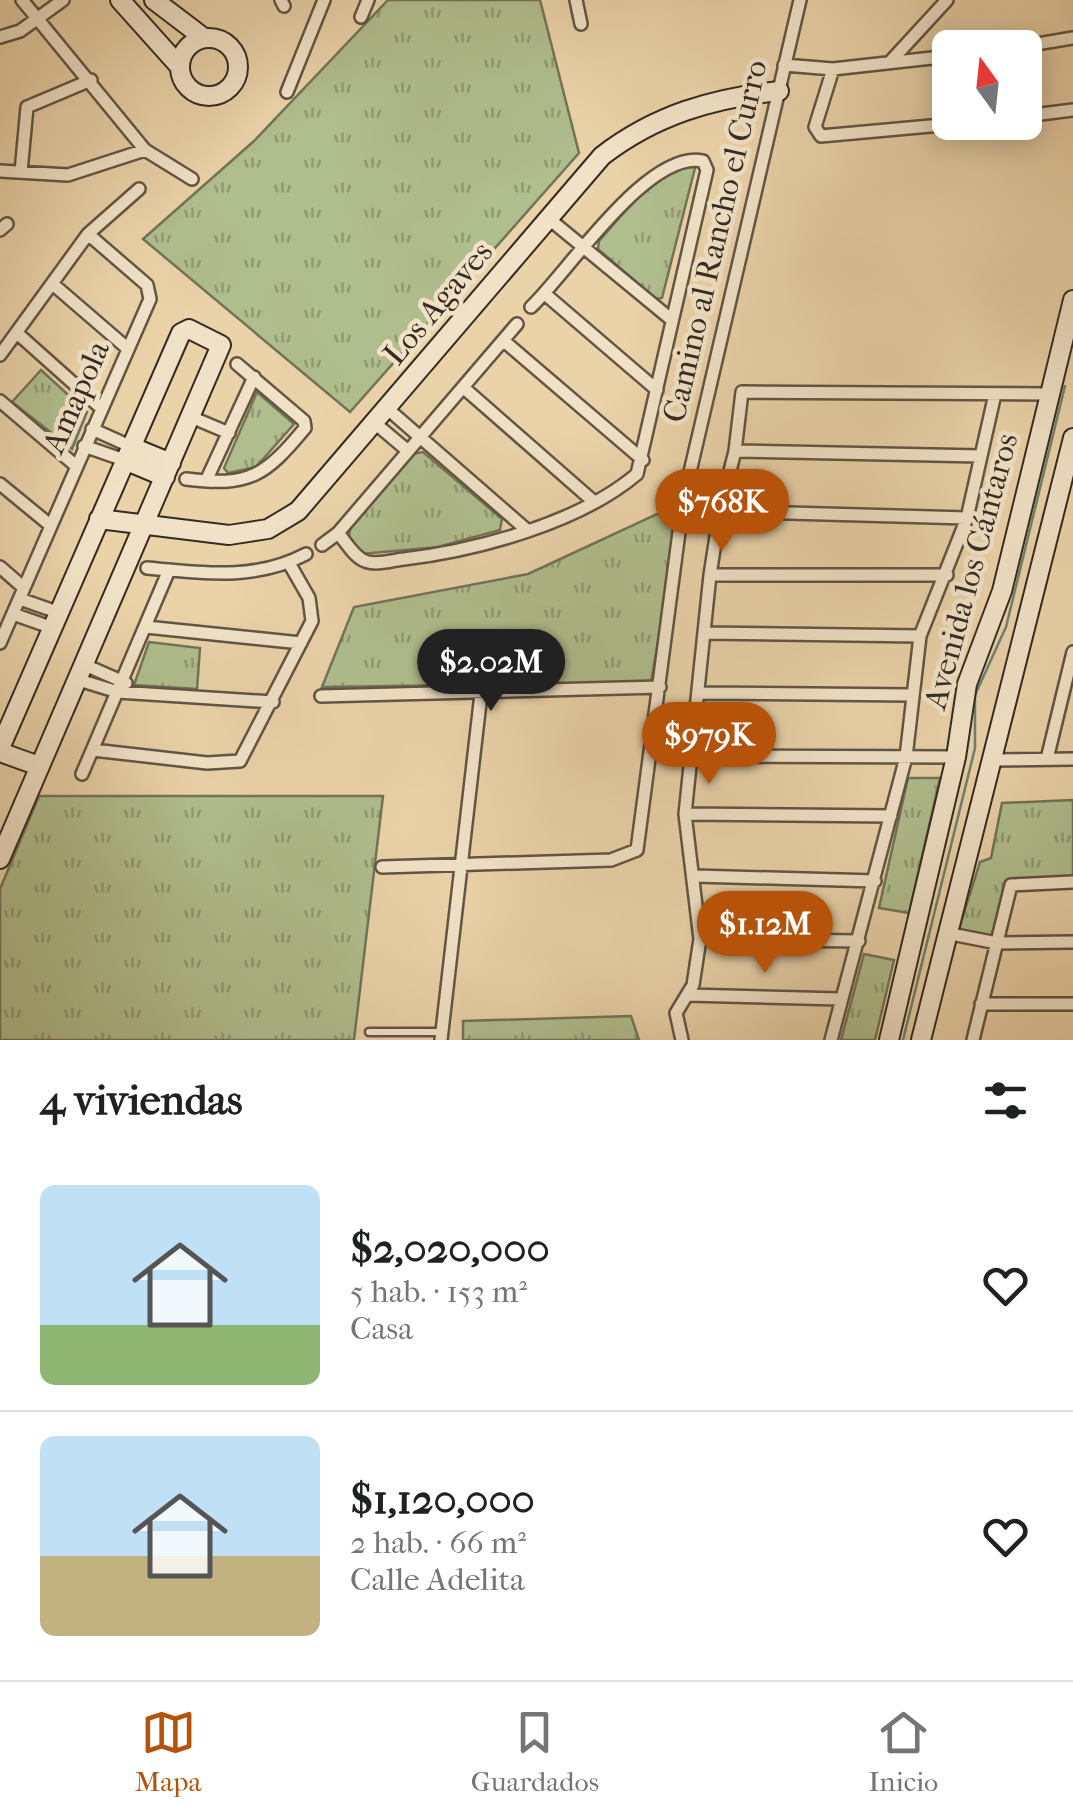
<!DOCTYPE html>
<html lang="es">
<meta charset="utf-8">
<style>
body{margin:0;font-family:"IM FELL French Canon",serif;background:#f2f2f2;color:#202124;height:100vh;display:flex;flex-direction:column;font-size:38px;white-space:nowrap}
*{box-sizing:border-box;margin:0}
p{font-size:32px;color:#757577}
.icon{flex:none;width:55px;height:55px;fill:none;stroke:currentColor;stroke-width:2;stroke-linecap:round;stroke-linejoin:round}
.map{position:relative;height:1040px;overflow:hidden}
.sheet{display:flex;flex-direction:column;background:#fff;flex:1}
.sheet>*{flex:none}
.needle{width:65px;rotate:345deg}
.buttons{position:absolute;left:932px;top:30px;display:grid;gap:20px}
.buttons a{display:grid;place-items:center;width:110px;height:110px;border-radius:15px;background:#fff;box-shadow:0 5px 25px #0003;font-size:50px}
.price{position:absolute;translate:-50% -85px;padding:0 22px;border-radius:35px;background:#b45309;color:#fff;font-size:32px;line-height:65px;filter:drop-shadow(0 2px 5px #0008)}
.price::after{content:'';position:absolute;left:50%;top:60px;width:30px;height:22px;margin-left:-15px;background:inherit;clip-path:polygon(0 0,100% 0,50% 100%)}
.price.active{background:#222;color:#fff}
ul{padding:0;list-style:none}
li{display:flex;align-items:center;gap:30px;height:250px;padding:0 40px}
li+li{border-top:2px solid #e0e0e0}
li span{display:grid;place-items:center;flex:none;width:280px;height:200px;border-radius:15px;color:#555}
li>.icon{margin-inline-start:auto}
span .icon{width:120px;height:120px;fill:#fffc;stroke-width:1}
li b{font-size:42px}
h2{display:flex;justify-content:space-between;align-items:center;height:120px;padding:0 40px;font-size:42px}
.dock{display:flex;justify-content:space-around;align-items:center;height:140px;border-top:2px solid #e0e0e0;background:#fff;font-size:28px;color:#757577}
.dock a{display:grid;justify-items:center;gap:5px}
.dock .active{color:#b45309}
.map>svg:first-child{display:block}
.grass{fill:url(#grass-tufts);stroke:#727457;stroke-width:2.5}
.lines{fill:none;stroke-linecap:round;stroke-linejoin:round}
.stream{stroke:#708070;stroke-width:2.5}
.lane-casing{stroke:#625543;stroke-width:11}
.street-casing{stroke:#625543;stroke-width:16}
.secondary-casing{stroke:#342b21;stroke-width:22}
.lane{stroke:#f1e2c7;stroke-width:6}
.street{stroke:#f1e2c7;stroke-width:11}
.secondary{stroke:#f1e2c7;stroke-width:18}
.labels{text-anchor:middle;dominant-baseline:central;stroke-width:9;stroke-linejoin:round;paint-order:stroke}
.street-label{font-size:32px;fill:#342b21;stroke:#f1e2c7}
</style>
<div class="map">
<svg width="1073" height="1040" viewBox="0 0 1073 1040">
<defs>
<pattern id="grass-tufts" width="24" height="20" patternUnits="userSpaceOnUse" patternTransform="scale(2.5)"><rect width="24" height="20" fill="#b0bd8d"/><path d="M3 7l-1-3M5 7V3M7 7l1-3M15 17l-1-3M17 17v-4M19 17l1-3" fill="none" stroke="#909a73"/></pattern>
</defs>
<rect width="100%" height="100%" fill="#ead2a9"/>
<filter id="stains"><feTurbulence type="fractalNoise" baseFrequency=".002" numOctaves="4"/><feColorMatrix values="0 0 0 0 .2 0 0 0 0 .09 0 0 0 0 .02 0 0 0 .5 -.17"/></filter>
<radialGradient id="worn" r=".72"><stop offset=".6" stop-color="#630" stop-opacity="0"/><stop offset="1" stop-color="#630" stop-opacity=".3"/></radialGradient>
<!-- grass -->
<path class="grass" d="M388,0H540L579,153L350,412L143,239L254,141Z
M690,163L695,168L662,298L656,299L598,249L599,241C627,209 650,180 690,163Z
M41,370L87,412L72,449L12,402Z
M257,392L294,424L256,467L228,473L224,468Z
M423,452L502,519L500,530L438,547L361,554L349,536L350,529L413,454Z
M683,502L651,682L322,687L354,607L528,574Z
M149,642L200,648L197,689L134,685Z
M908,778H940L909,913L879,908Z
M39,796H383L354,1040H0V889Z
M1073,800V879H1009L991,937L958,932L980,862L991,858L1002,803Z
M864,954L894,960L875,1040H841Z
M631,1016L639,1040H463V1021Z"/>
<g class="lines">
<!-- stream -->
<path class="stream" d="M903,1040L975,748V695L1006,627L1065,386"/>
<!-- lane casing -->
<g class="lane-casing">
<path id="lane" d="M369,1032H441"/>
</g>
<!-- street casing -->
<g class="street-casing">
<path id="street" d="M22,0L145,150L192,179
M281,0L284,6
M576,0L581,24
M361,17L368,0
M0,37L20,31L63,0
M1013,48L1073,38
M890,62L947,0
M784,65L833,69L950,56
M833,69L815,127L821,136L974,122
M287,92L324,0
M1025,116L1073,110
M0,171L68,175L145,150
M21,172L27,107L91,80
M548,218L672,320
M0,230L7,224
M55,286L127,348
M545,294L657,390
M17,333L101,408
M504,341L643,460
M0,355L88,234L139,189
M464,388L593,501
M0,401L75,465
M389,410L528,531
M191,417L229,433
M376,424L408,451
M92,429L132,447
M84,446L127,461
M735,451L742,392L1050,394
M186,479C250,487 265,476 305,428L304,421L237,364
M206,481L254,377
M0,484L50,525
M720,511L735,451L981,456
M338,533C346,542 354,557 365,561C376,566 393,560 404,559C478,550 579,523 637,474L707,170L703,161C648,149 568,272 531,307
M322,545L338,533L517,324
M0,567L24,588
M147,568C203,573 255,581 306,554
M710,575L720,511L967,518
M20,599L57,612
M13,614L50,627
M146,627L301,643
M704,633L920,636
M0,643L150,299L147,285L88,234
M85,665L126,683
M79,680L118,692L273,702
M699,693L911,695
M321,696L660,687
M93,750L207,763L240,761L312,621L309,598L289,563
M691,756L956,757
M1047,759L1073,652
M992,760L1073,759
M82,774L169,570
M685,814L891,816
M382,867L611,860L637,850L683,502L800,0
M695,876L875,881
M946,933L997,943L1073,942
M700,939L859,941
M688,995L840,999
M981,1004H1073
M441,1040L481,694
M682,1040L676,1013L693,985L700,939L685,814L710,575H947
M831,1040L906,757L920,636L967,518L995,394
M973,1040L1011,885L1073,882"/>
</g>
<!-- secondary casing -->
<g class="secondary-casing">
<path id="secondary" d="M120,0L180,67
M154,0L204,38
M180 67a29 29 0 1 1 58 0a29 29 0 1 1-58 0Z
M132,447L171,463
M127,461L165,477
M99,519L229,535L268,529L298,511L602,156C655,115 713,98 779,91
M0,748L181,333L189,329L221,345L0,859
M0,752L39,766
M889,1040L956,757L967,684L1002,591L1073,300
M921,1040L1073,438"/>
</g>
<!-- lane -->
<use href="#lane" class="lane"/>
<!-- street -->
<use href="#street" class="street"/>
<!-- secondary -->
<use href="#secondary" class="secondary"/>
</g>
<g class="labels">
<!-- street labels -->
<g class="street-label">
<text transform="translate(715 241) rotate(-77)">Camino al Rancho el Curro</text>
<text transform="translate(438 303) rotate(-50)">Los Agaves</text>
<text transform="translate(76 397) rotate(-66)">Amapola</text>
<text transform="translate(971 571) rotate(-75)">Avenida los Cántaros</text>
</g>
</g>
<rect width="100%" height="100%" filter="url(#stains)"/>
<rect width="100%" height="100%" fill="url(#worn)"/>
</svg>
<div class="buttons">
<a><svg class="needle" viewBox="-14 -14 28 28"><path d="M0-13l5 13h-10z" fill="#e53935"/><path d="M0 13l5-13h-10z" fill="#757577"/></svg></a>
</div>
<b class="price" style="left:722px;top:554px">$768K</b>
<b class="price active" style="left:491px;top:714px">$2.02M</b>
<b class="price" style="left:709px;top:787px">$979K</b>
<b class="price" style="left:765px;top:976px">$1.12M</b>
</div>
<section class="sheet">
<h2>4 viviendas<svg class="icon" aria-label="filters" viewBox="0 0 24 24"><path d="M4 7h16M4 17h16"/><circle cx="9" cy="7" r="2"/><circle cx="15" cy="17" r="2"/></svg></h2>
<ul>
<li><span style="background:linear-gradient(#bfe0f5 70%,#8fb573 0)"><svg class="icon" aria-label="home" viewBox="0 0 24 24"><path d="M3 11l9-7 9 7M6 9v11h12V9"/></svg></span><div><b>$2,020,000</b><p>5 hab. · 153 m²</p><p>Casa</p></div><svg class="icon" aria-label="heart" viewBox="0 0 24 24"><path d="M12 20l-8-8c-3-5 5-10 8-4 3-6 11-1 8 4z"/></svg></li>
<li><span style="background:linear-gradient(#bfe0f5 60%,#c2b280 0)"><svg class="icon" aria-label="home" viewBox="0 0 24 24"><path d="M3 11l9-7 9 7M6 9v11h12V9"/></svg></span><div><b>$1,120,000</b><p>2 hab. · 66 m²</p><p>Calle Adelita</p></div><svg class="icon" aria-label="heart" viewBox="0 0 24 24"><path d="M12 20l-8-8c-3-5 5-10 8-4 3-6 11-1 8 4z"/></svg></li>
</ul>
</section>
<nav class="dock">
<a class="active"><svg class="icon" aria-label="map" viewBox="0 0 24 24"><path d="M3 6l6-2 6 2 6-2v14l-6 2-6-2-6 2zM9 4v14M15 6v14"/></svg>Mapa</a>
<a><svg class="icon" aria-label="saved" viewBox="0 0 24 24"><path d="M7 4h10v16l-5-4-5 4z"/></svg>Guardados</a>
<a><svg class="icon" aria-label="home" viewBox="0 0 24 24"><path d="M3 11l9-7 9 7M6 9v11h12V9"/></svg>Inicio</a>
</nav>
